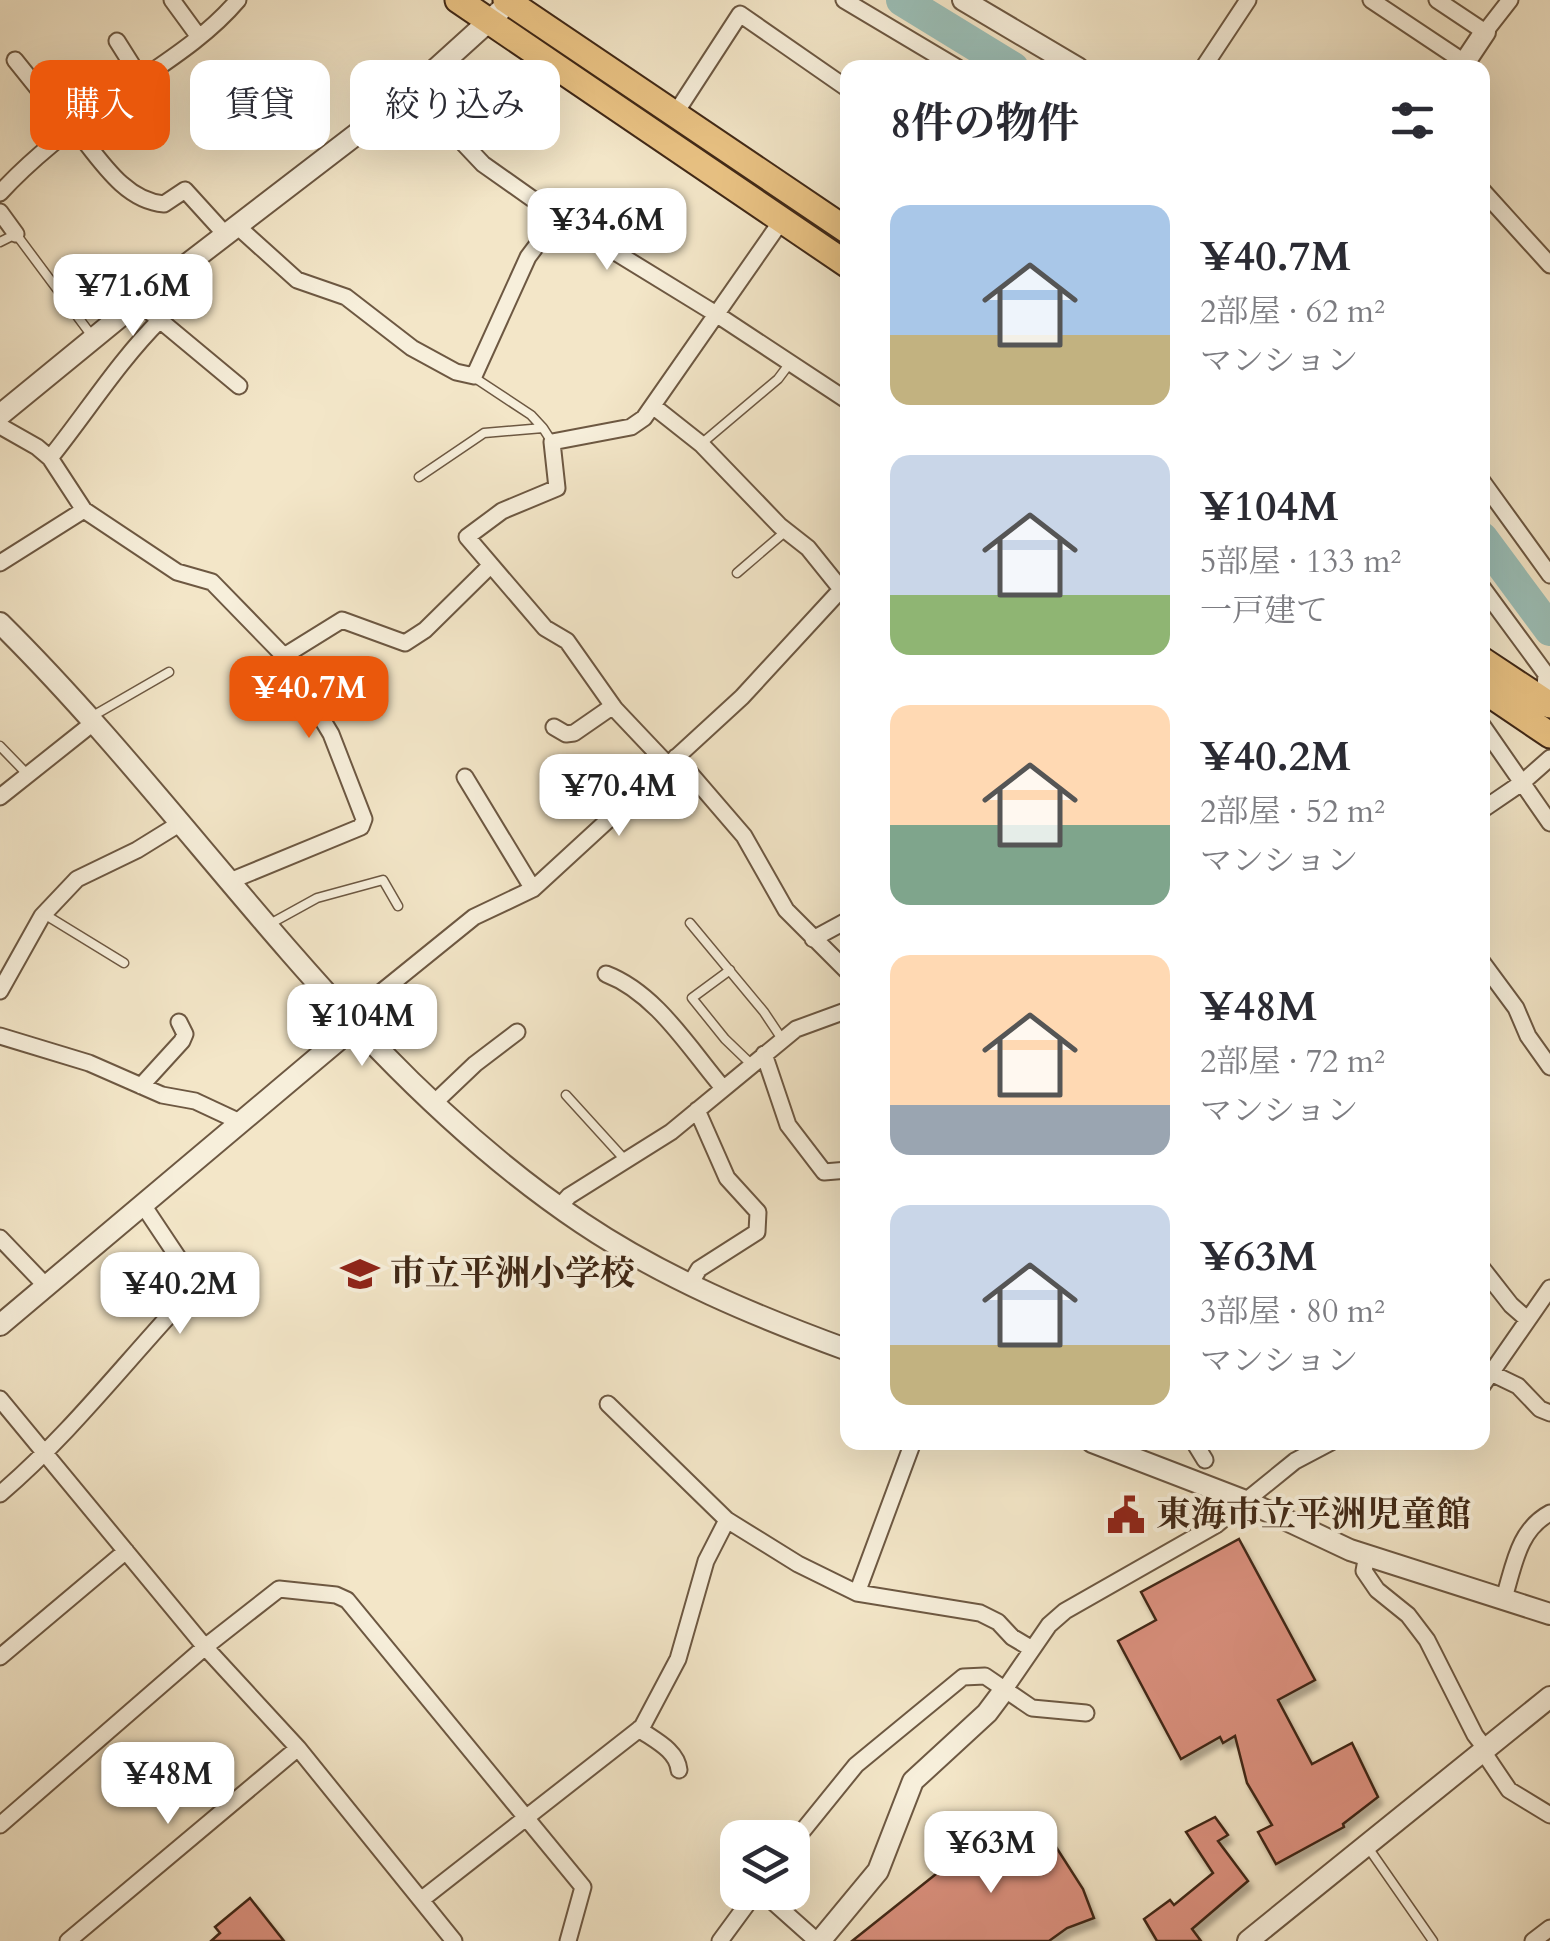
<!DOCTYPE html>
<html lang="ja">
<meta charset="utf-8">
<style>
body{margin:0;font-family:Cardo,"Noto Serif JP",serif;background:#f2f2f3;color:#2b2b33;height:100vh;display:flex;flex-direction:column;font-size:38px;white-space:nowrap}
*{box-sizing:border-box;margin:0}
p{font-size:32px;color:#7c7c81}
.icon{flex:none;width:55px;height:55px;fill:none;stroke:currentColor;stroke-width:2;stroke-linecap:round;stroke-linejoin:round}
.map{position:relative;flex:1;overflow:hidden}
.panel{position:absolute;left:840px;top:60px;width:650px;height:1390px;display:flex;flex-direction:column;background:#fff;border-radius:20px;box-shadow:0 10px 40px #0002}
.panel>*{flex:none}
.hud{position:absolute;left:30px;top:60px;width:660px;height:90px;display:flex;gap:20px}
.buttons{position:absolute;left:720px;top:1820px;display:grid;gap:20px}
.buttons a{display:grid;place-items:center;width:90px;height:90px;border-radius:20px;background:#fff;box-shadow:0 10px 40px #0002;font-size:50px}
.price{position:absolute;translate:-50% -85px;padding:0 22px;border-radius:20px;background:#fff;color:#222;font-size:32px;line-height:65px;filter:drop-shadow(0 2px 5px #0008)}
.price::after{content:'';position:absolute;left:50%;top:60px;width:30px;height:22px;margin-left:-15px;background:inherit;clip-path:polygon(0 0,100% 0,50% 100%)}
.price.on{background:#ea580c;color:#fff}
ul{padding:0;list-style:none}
li{display:flex;align-items:center;gap:30px;height:250px;padding:0 50px}
li span{display:grid;place-items:center;flex:none;width:280px;height:200px;border-radius:20px;color:#555}
li>.icon{margin-inline-start:auto}
span .icon{width:120px;height:120px;fill:#fffc;stroke-width:1}
li b{font-size:42px}
h2{display:flex;justify-content:space-between;align-items:center;height:120px;padding:0 50px;font-size:42px}
.tag{padding:0 35px;border-radius:20px;background:#fff;box-shadow:0 10px 40px #0002;font-size:35px;line-height:90px}
.tag.on{background:#ea580c;color:#fff}
.map>svg:first-child{display:block}
.lines{fill:none;stroke-linecap:round;stroke-linejoin:round}
.river{stroke:#9bbfb7;stroke-width:32}
.building{fill:#db907e;stroke:#402816;stroke-width:2.5;filter:url(#shadow)}
.service-casing{stroke:#6d5842;stroke-width:11}
.minor-casing{stroke:#6d5842;stroke-width:19}
.tertiary-casing{stroke:#6d5842;stroke-width:24}
.primary-casing{stroke:#402816;stroke-width:29}
.service{stroke:#f7efdb;stroke-width:8}
.minor{stroke:#f7efdb;stroke-width:15}
.tertiary{stroke:#f7efdb;stroke-width:20}
.primary{stroke:#eac384;stroke-width:25}
.labels{text-anchor:middle;dominant-baseline:central;stroke-width:8;stroke-linejoin:round;paint-order:stroke}
.poi-label{font-size:35px;font-weight:bold;fill:#402816;stroke:#f7efdb;text-anchor:start}
</style>
<div class="map">
<svg width="1550" height="1941" viewBox="0 0 1550 1941">
<defs>
<filter id="shadow"><feDropShadow dx="4" dy="7" stdDeviation="2.5" flood-color="#0004"/></filter>
</defs>
<rect width="100%" height="100%" fill="#f3e6c8"/>
<filter id="stains"><feTurbulence type="fractalNoise" baseFrequency=".002" numOctaves="4"/><feColorMatrix values="0 0 0 0 .2 0 0 0 0 .09 0 0 0 0 .02 0 0 0 .5 -.17"/></filter>
<radialGradient id="worn" r=".72"><stop offset=".6" stop-color="#630" stop-opacity="0"/><stop offset="1" stop-color="#630" stop-opacity=".3"/></radialGradient>
<g class="lines">
<!-- river -->
<path class="river" d="M902,0L1013,68
M1482,538L1550,630"/>
</g>
<!-- building -->
<path class="building" d="M1239,1539L1315,1680L1278,1700L1312,1764L1352,1743L1378,1797L1343,1824L1344,1827L1276,1864L1258,1832L1272,1825L1247,1783L1235,1736L1223,1743L1220,1737L1181,1759L1118,1641L1156,1620L1141,1592Z
M1215,1817L1228,1835L1218,1841L1248,1881L1192,1929L1201,1941H1157L1144,1919L1170,1900L1174,1905L1213,1873L1186,1832Z
M1005,1819L1031,1847L1049,1836L1083,1889L1094,1918L1067,1928L1049,1941H852Z
M250,1898L284,1941H211L220,1933L215,1927Z"/>
<g class="lines">
<!-- service casing -->
<g class="service-casing">
<path id="service" d="M0,242L16,234L92,336
M475,378L531,415L543,428
M701,444L778,379L790,363
M419,477L484,433L543,428L552,442
M737,573L786,531
M91,717L169,672
M0,746L28,775
M44,914L124,963
M690,923L764,1012L782,1039
M268,925L317,898L383,880L398,906
M730,970L692,998L725,1039L751,1064
M566,1095L626,1161
M1367,1846L1433,1941"/>
</g>
<!-- minor casing -->
<g class="minor-casing">
<path id="minor" d="M172,0L199,37
M844,0L958,68
M1371,0L1464,62
M1437,0L1485,32L1510,0
M117,41L141,79
M15,60L72,131
M1208,68L1205,65L1248,0
M413,90L483,164L558,217L716,314L848,401
M675,114L740,14L848,89
M75,129C99,158 124,201 164,204L185,190L225,234
M1482,190L1550,265
M0,193C33,157 77,123 118,95C159,66 205,39 238,0
M0,212L16,234
M237,226L297,280L346,297L412,348L456,372L474,376L528,257L558,217
M138,302L239,386
M653,406L701,444L780,526L808,548L841,589
M0,426L37,447L50,458L84,510L177,572L212,582L284,656L331,734L364,819L361,827L230,881
M50,458C87,412 118,362 160,320
M1482,481L1550,575
M0,563L84,510
M1482,587L1546,674L1544,701
M284,656L342,620L405,643L425,630L490,566
M1482,725L1550,823
M554,727L566,734L574,733L613,706
M676,757L744,836L786,910L848,972
M668,765L615,709L567,641L545,628L467,537L502,511L557,488L552,442L631,427L644,418L782,220
M465,777L533,889
M0,797L93,723
M1482,810L1523,782L1550,758
M813,939L848,920
M1482,962L1516,1008L1528,1036L1550,1067
M606,974C656,993 689,1048 723,1088
M0,991L42,916L77,879L137,850L179,824
M348,1019L474,917L533,889L742,697L848,582
M0,1036L89,1063L162,1095L195,1101L240,1122
M764,1054L788,1125L824,1172L848,1170
M141,1086L182,1041L185,1034L179,1022
M434,1103L475,1064L517,1032
M560,1206L569,1196L671,1132L796,1029L848,1010
M0,1238L46,1286
M1482,1268L1511,1305L1527,1319
M689,1286L699,1269L757,1232L758,1212L727,1178L697,1110
M1491,1373L1518,1386L1540,1409L1550,1413
M1482,1386L1550,1288
M0,1399L205,1647L298,1748L454,1941
M608,1404L727,1520L798,1564L857,1593L980,1613L998,1622L1012,1637L1032,1649
M1194,1442L1205,1460
M0,1494C62,1441 111,1380 166,1319C176,1308 193,1301 197,1286L143,1205
M1367,1555L1364,1571L1377,1590L1408,1615L1427,1640L1475,1735L1485,1748
M857,1593L913,1442
M1504,1598C1514,1566 1518,1530 1550,1513
M0,1657L126,1551
M1005,1689L1049,1625L1065,1611L1216,1525L1295,1461L1331,1442
M639,1729C654,1740 677,1750 679,1770
M1482,1750L1509,1790L1550,1815
M0,1825L205,1647L279,1589L336,1595L347,1600L583,1887L568,1941
M792,1844L856,1765L963,1677L985,1676L1032,1708L1086,1713
M762,1892L817,1941
M421,1900L642,1727L678,1659L706,1561L727,1520
M68,1941L298,1748
M720,1941L756,1892
M1533,1941L1550,1928"/>
</g>
<!-- tertiary casing -->
<g class="tertiary-casing">
<path id="tertiary" d="M963,0L1078,68
M1461,68L1485,32
M0,415L138,302L405,97L500,11
M0,623C198,819 348,1066 582,1223C664,1278 755,1316 848,1350
M0,1325L355,1026
M1092,1442L1248,1502L1350,1550L1550,1614
M820,1941L878,1871L913,1781L987,1713L1005,1689
M1248,1941L1550,1697"/>
</g>
<!-- primary casing -->
<g class="primary-casing">
<path id="primary" d="M458,0L848,265
M506,0L848,231
M1482,660L1550,705
M1482,689L1550,735"/>
</g>
<!-- service -->
<use href="#service" class="service"/>
<!-- minor -->
<use href="#minor" class="minor"/>
<!-- tertiary -->
<use href="#tertiary" class="tertiary"/>
<!-- primary -->
<use href="#primary" class="primary"/>
</g>
<!-- icons -->
<defs>
<g id="school-bare" transform="scale(3)"><path d="M0-5L7-2L0 1L-7-2ZM-4 1L0 2.5L4 1V4Q0 6-4 4Z" fill="#8f2418" stroke="#f7efdb" stroke-width="2.5" paint-order="stroke"/></g>
<g id="civic-bare" transform="scale(3)"><path d="M-.6-6.5H3V-4.5H.6V-3L4-1V1h2V6H-6V1h2V-1L-.6-3ZM-1.2 2.5V6h2.4V2.5Z" fill="#8f2418" stroke="#f7efdb" stroke-width="2.5" paint-order="stroke"/></g>
</defs>
<g fill-rule="evenodd">
<use href="#school-bare" x="360" y="1274"/>
<use href="#civic-bare" x="1126" y="1515"/>
</g>
<g class="labels">
<!-- poi labels -->
<g class="poi-label">
<text x="390" y="1274">市立平洲小学校</text>
<text x="1156" y="1515">東海市立平洲児童館</text>
</g>
</g>
<rect width="100%" height="100%" filter="url(#stains)"/>
<rect width="100%" height="100%" fill="url(#worn)"/>
</svg>
<div class="buttons">
<a><svg class="icon" aria-label="layers" viewBox="0 0 24 24"><path d="M12 4l9 5-9 5-9-5zM3 14l9 5 9-5"/></svg></a>
</div>
<b class="price" style="left:607px;top:273px">¥34.6M</b>
<b class="price" style="left:133px;top:339px">¥71.6M</b>
<b class="price on" style="left:309px;top:741px">¥40.7M</b>
<b class="price" style="left:619px;top:839px">¥70.4M</b>
<b class="price" style="left:362px;top:1069px">¥104M</b>
<b class="price" style="left:180px;top:1337px">¥40.2M</b>
<b class="price" style="left:168px;top:1827px">¥48M</b>
<b class="price" style="left:991px;top:1896px">¥63M</b>
<div class="hud">
<a class="tag on">購入</a>
<a class="tag">賃貸</a>
<a class="tag">絞り込み</a>
</div>
<section class="panel">
<h2>8件の物件<svg class="icon" aria-label="filters" viewBox="0 0 24 24"><path d="M4 7h16M4 17h16"/><circle cx="9" cy="7" r="2"/><circle cx="15" cy="17" r="2"/></svg></h2>
<ul>
<li><span style="background:linear-gradient(#a9c7e8 65%,#c2b280 0)"><svg class="icon" aria-label="home" viewBox="0 0 24 24"><path d="M3 11l9-7 9 7M6 9v11h12V9"/></svg></span><div><b>¥40.7M</b><p>2部屋 · 62 m²</p><p>マンション</p></div></li>
<li><span style="background:linear-gradient(#c9d6e8 70%,#8fb573 0)"><svg class="icon" aria-label="home" viewBox="0 0 24 24"><path d="M3 11l9-7 9 7M6 9v11h12V9"/></svg></span><div><b>¥104M</b><p>5部屋 · 133 m²</p><p>一戸建て</p></div></li>
<li><span style="background:linear-gradient(#ffd9b3 60%,#7fa58c 0)"><svg class="icon" aria-label="home" viewBox="0 0 24 24"><path d="M3 11l9-7 9 7M6 9v11h12V9"/></svg></span><div><b>¥40.2M</b><p>2部屋 · 52 m²</p><p>マンション</p></div></li>
<li><span style="background:linear-gradient(#ffd9b3 75%,#9aa5b1 0)"><svg class="icon" aria-label="home" viewBox="0 0 24 24"><path d="M3 11l9-7 9 7M6 9v11h12V9"/></svg></span><div><b>¥48M</b><p>2部屋 · 72 m²</p><p>マンション</p></div></li>
<li><span style="background:linear-gradient(#c9d6e8 70%,#c2b280 0)"><svg class="icon" aria-label="home" viewBox="0 0 24 24"><path d="M3 11l9-7 9 7M6 9v11h12V9"/></svg></span><div><b>¥63M</b><p>3部屋 · 80 m²</p><p>マンション</p></div></li>
</ul>
</section>
</div>
